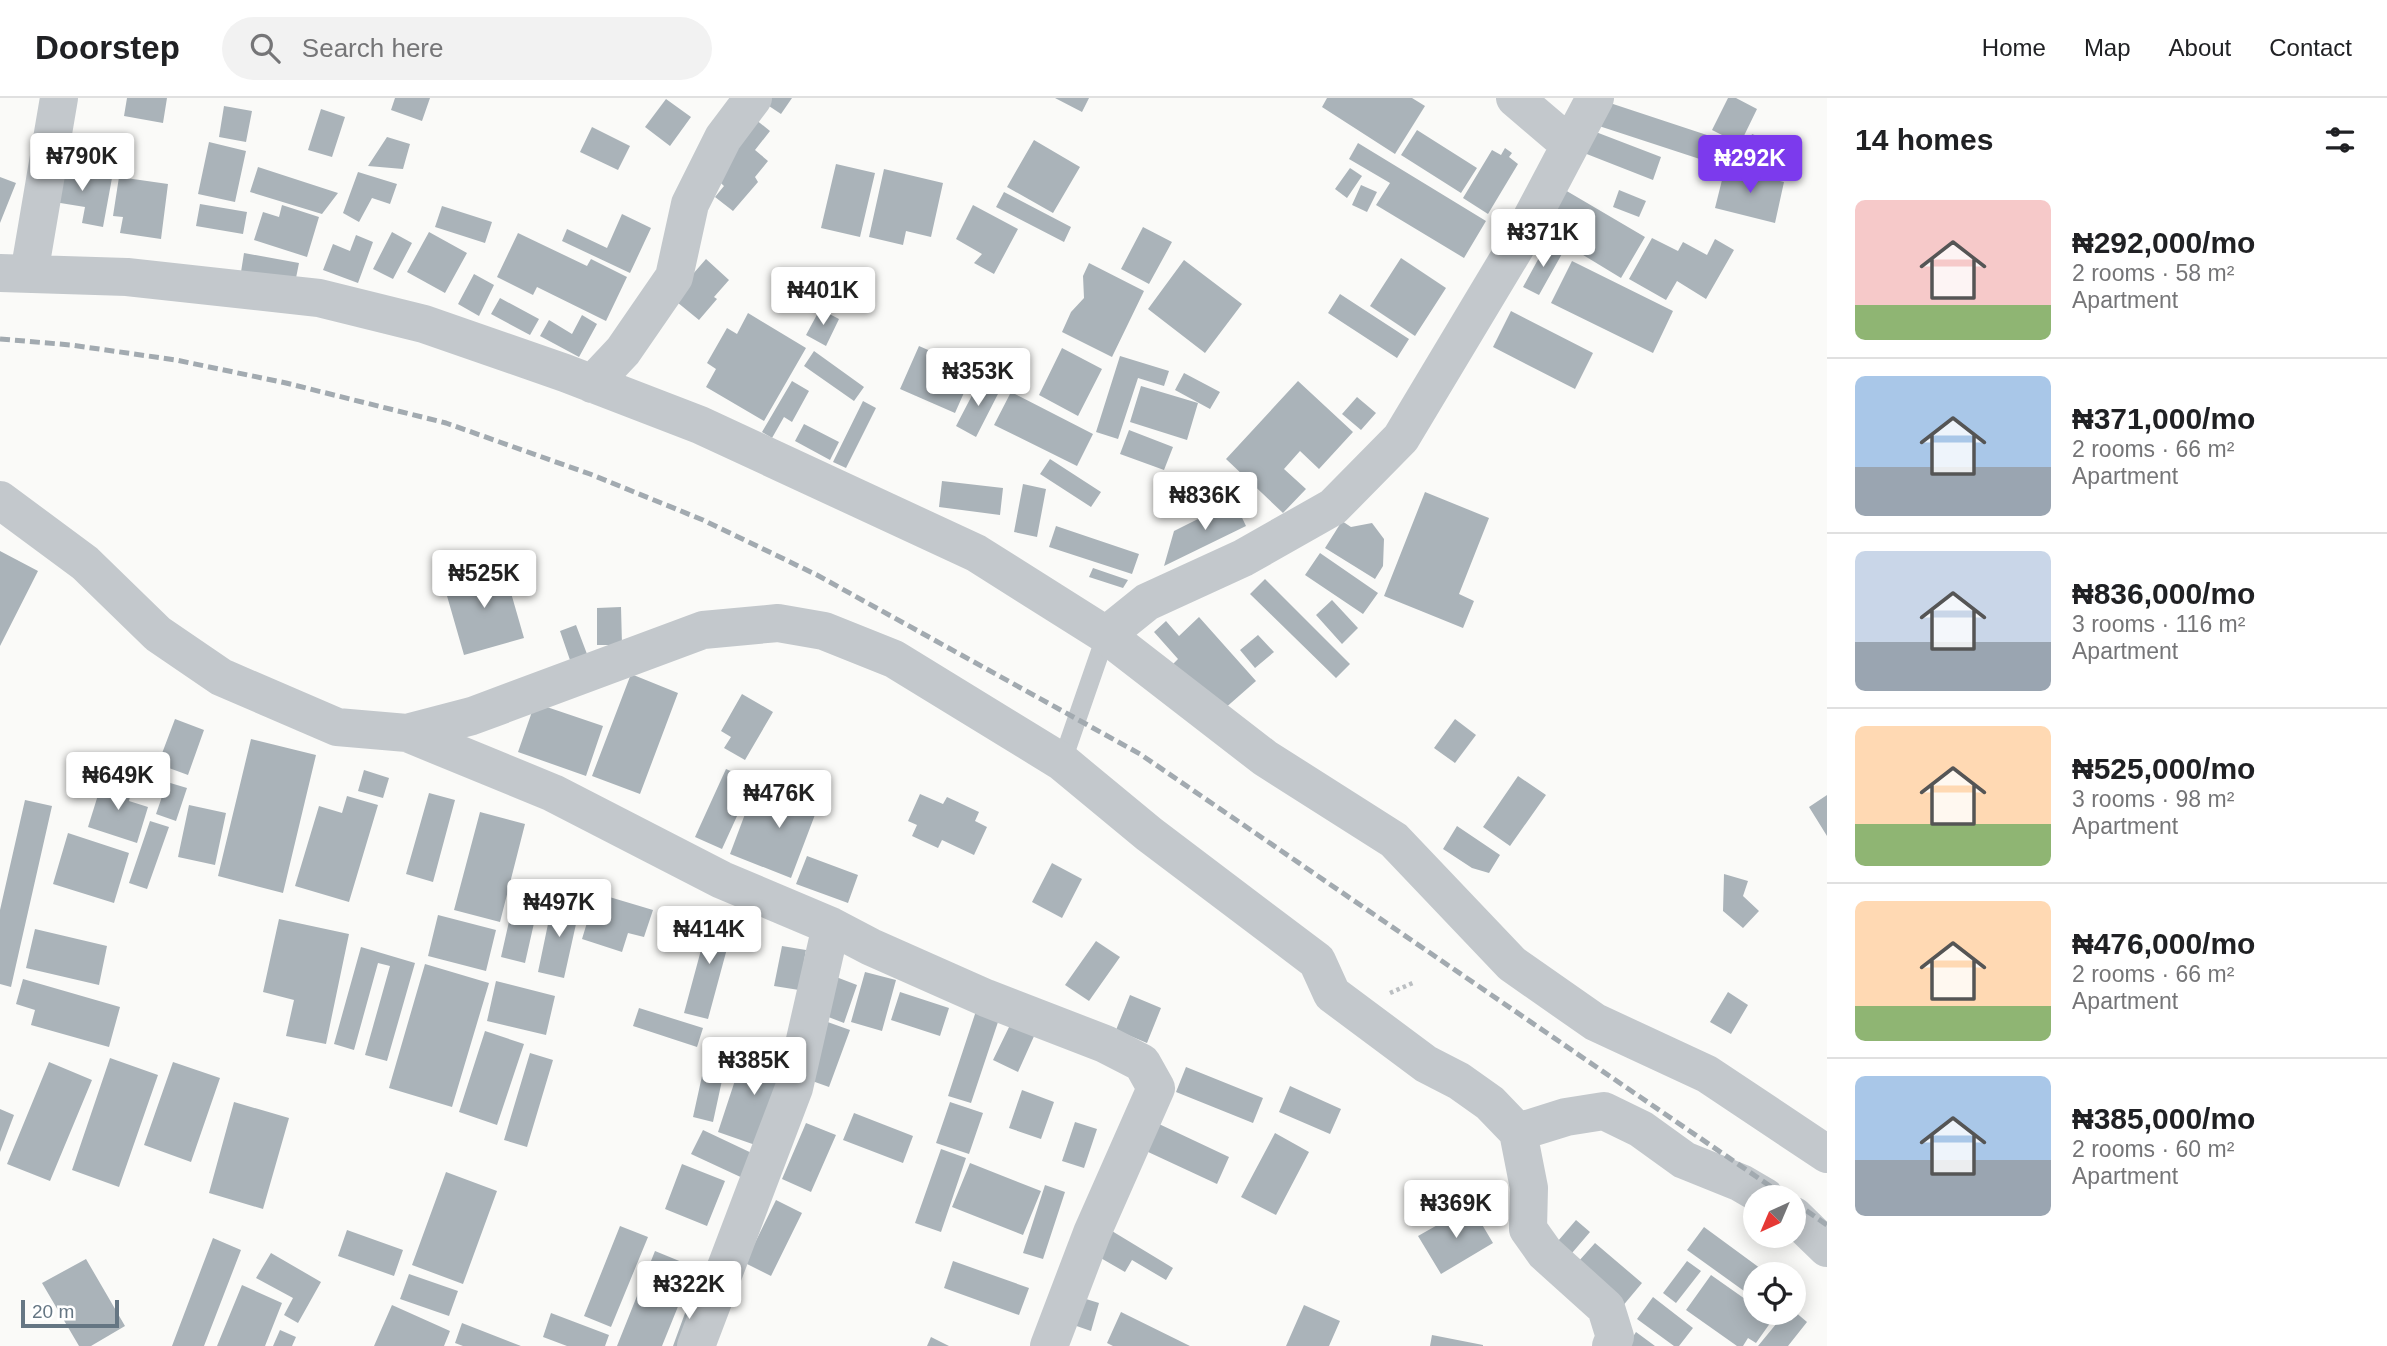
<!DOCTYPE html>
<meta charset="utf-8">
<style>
body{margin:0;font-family:Arial,sans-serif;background:#f2f2f2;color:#202124;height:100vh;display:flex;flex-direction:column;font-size:26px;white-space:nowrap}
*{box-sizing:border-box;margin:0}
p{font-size:23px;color:#757577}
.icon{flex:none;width:38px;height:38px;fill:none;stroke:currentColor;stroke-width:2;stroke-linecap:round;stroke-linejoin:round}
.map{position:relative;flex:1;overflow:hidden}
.side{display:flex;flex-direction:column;background:#fff;width:560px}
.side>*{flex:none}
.needle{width:46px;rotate:224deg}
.buttons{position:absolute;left:1743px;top:1087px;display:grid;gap:14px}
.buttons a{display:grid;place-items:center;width:63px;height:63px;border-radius:50%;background:#fff;box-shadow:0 4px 18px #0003;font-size:35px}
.scale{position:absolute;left:21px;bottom:18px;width:98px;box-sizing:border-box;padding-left:7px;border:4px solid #657683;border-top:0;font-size:19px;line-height:24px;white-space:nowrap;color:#657683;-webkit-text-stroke:5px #fff;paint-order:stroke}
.price{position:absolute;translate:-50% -60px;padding:0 16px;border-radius:7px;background:#fff;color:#222;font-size:23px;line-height:46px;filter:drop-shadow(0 2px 4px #0008)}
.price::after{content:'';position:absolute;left:50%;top:42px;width:21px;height:16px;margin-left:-10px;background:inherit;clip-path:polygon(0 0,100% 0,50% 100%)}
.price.selected{background:#7c3aed;color:#fff}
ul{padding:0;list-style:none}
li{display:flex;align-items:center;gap:21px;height:175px;padding:0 28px}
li+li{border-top:2px solid #e0e0e0}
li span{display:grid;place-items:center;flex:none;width:196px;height:140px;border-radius:10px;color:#555}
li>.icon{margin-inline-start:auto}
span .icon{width:84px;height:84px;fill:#fffc;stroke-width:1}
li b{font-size:30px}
h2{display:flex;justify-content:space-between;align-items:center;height:84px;padding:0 28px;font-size:30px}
header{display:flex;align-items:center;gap:42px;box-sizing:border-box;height:98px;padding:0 35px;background:#fff;border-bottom:2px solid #e0e0e0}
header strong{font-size:33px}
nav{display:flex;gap:38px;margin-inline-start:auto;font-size:24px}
.search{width:490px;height:63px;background:#f2f2f2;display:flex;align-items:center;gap:18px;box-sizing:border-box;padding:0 24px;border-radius:38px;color:#757577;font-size:26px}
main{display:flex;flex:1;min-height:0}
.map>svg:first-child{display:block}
.building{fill:#aab3b9}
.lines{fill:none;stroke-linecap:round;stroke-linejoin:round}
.path{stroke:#bbbfc2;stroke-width:4.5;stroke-dasharray:3.5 3.5;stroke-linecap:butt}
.service{stroke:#c3c8cc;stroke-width:19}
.minor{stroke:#c3c8cc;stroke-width:38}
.rail{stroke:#a2aab0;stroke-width:5;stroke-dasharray:10 5;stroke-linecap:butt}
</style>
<header>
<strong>Doorstep</strong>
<div class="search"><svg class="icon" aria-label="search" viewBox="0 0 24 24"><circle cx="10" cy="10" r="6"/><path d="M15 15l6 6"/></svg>Search here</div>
<nav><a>Home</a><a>Map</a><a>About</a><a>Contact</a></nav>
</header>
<main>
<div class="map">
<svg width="1827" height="1248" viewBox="0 0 1827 1248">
<rect width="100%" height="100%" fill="#fafaf8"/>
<!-- building -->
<path class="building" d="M127,0H167L163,25L124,18Z
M395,0H430L422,23L391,12Z
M770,0H792L781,16L766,6Z
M1055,0H1089L1082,14Z
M1327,0H1412L1425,8L1395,56L1322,9Z
M1728,0H1736L1757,11L1740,46L1712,32Z
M666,1L691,19L670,48L645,29Z
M1607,4L1722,42L1715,66L1599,28Z
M224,8L252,13L246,44L219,39Z
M321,11L345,19L332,59L308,52Z
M755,21L770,33L755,52L768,63L755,79L758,84L733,113L715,99L724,88L710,75Z
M592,29L630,48L618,72L580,54Z
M1588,31L1661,59L1653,82L1579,53Z
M1417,32L1477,70L1461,95L1401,57Z
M1752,36L1778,46L1769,69L1741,67Z
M387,39L410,46L403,71L368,68Z
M1034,42L1080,69L1053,115L1007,89Z
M209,44L246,53L235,104L198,96Z
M1358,45L1486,123L1464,160L1376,107L1390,85L1349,61Z
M1505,50L1512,55L1509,59L1518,66L1488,116L1463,100L1492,52L1501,57Z
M836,66L875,75L860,139L821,130Z
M54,69L112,80L103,129L82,125L85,109L48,103Z
M258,69L338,95L322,116L250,94Z
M1350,70L1362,78L1347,100L1335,91Z
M1725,70L1784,84L1775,125L1715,110Z
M884,71L943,85L931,139L906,133L903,147L869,139Z
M358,74L397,86L390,106L372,100L359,124L343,115Z
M0,79L16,85L0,125Z
M119,79L168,86L161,141L120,135L123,119L113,118Z
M1361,87L1377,94L1367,114L1352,107Z
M1565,92L1645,139L1621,180L1542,132Z
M1619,92L1646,103L1639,119L1613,109Z
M1004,94L1071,129L1064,144L996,109Z
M200,106L247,114L243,136L196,128Z
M282,107L319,119L307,159L254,142L263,114L279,119Z
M973,107L1018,131L994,176L974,165L982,156L956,141Z
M442,108L492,124L485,145L435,129Z
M622,116L651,130L630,175L562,143L567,131L607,150Z
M1143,129L1172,144L1149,186L1121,171Z
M392,134L412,145L393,181L373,171Z
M429,134L467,155L445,195L407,174Z
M518,135L587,168L591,161L627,179L606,223L537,189L533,197L497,179Z
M356,137L373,144L358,185L323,172L333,146L350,153Z
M1652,140L1678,153L1683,144L1707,157L1715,141L1734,152L1706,201L1677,183L1666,202L1629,181Z
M1547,145L1563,154L1539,197L1523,189Z
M244,155L299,165L295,185L241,174Z
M1401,160L1446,190L1415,238L1370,208Z
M706,161L729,182L714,199L717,201L699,222L672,200Z
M1184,162L1242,206L1205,255L1148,211Z
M1572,163L1673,213L1653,255L1551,205Z
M1089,165L1144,193L1112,259L1062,234L1071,214L1084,200L1083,178Z
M474,176L494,187L479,218L458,206Z
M1340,196L1409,241L1397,260L1328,215Z
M500,200L539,221L530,237L491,216Z
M820,211L839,221L826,248L806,237Z
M1511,213L1593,255L1575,291L1493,249Z
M748,215L806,250L764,323L706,289L716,271L707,265L727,230L737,236Z
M582,217L597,226L579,259L540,238L549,222L572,236Z
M919,248L974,272L955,315L900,291Z
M1062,250L1102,271L1078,318L1039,297Z
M814,253L864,289L854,303L804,268Z
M1120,258L1169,273L1164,288L1138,280L1118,341L1096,334Z
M1184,275L1220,294L1210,311L1175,292Z
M980,282L1000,292L976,339L956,328Z
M792,283L809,293L792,324L784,319L772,340L762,334Z
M1298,283L1353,334L1319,371L1300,353L1284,371L1306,391L1283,415L1226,361Z
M1141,288L1198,305L1187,342L1130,324Z
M1011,294L1093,336L1077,368L994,327Z
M1357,299L1376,315L1361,332L1342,316Z
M863,303L876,310L846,370L833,364Z
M804,326L839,344L830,362L795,343Z
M1129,332L1173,349L1164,372L1120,356Z
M1050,361L1101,394L1091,409L1040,376Z
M942,383L1003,390L1000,417L939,409Z
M1023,386L1046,391L1037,439L1014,434Z
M1425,394L1489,420L1459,496L1474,503L1463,530L1384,498Z
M1234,403L1246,428L1164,468L1174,433Z
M1342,423L1351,429L1372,425L1384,441L1383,468L1375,481L1325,450Z
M1056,428L1139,456L1132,476L1049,449Z
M0,453L38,473L0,548Z
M1320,455L1378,495L1363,516L1305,477Z
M503,467L524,540L464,557L443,484Z
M1093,470L1128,482L1123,490L1089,479Z
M1265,481L1350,566L1336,580L1250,496Z
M1332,502L1358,530L1342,546L1316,517Z
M621,509L622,547H597V510Z
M1199,519L1256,583L1223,612L1171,568L1178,561L1154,534L1166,523L1179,538Z
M576,527L587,556L570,562L560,533Z
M1258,537L1274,554L1255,570L1240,552Z
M631,576L678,595L640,696L592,678Z
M742,596L773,614L745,662L724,650L731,639L721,633Z
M535,605L603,628L586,678L518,654Z
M175,621L204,632L188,677L158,666Z
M1455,621L1476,637L1455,665L1434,650Z
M251,641L316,657L283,795L218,778Z
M726,671L753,683L722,751L695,739Z
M364,672L389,680L383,700L358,693Z
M805,676L827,685L791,780L730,756L751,700L790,716Z
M1518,678L1546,697L1510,748L1483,729Z
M103,681L132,690L129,703L148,709L137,745L88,729Z
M167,684L187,690L176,723L156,716Z
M429,695L455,702L433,784L406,776Z
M920,696L943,706L947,699L979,714L975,723L987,729L974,757L942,742L938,750L912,738L917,727L908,723Z
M1827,697V738L1809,709Z
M347,698L378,707L349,804L295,788L319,708L342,715Z
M25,702L52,708L11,889L0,886V812Z
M189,707L226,715L215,767L178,759Z
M480,714L525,726L500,824L454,812Z
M150,723L169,729L147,791L129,785Z
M1457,728L1500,757L1489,775L1472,770L1443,751Z
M68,735L129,755L114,805L53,786Z
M807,758L858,777L848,805L796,786Z
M1052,765L1082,781L1062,820L1032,804Z
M1724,776L1748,783L1743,798L1759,813L1743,830L1723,813Z
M517,788L541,794L525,865L501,859Z
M596,795L653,812L644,839L628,835L622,854L582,841Z
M553,802L580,808L564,880L538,874Z
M711,815L735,821L708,921L684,915Z
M438,817L496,832L486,873L428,858Z
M279,821L349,836L326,946L286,938L294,902L263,894Z
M35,831L107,848L99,887L26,870Z
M1096,843L1120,859L1089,903L1065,887Z
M782,848L806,852L799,892L774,888Z
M361,849L415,865L387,963L365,957L390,868L378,865L354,952L334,946Z
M425,866L489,885L452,1009L389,990Z
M865,874L896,882L882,933L851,924Z
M831,877L857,887L844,925L818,915Z
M23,881L120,909L109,949L31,927L35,912L16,906Z
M496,883L555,898L546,937L487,923Z
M900,894L949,910L940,938L891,922Z
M1728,894L1748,907L1731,936L1710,924Z
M1130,897L1161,910L1147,945L1116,932Z
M639,910L703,930L697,949L633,928Z
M976,913L999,921L971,1005L948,998Z
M822,922L850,932L829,989L801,979Z
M1011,925L1035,936L1018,974L993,962Z
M485,933L524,946L497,1027L459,1014Z
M709,946L729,950L713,1024L693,1019Z
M746,949L789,964L761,1049L718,1034Z
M530,955L553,962L527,1049L504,1042Z
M110,960L158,977L119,1089L72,1072Z
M49,964L92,982L50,1083L7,1066Z
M173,964L220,980L191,1064L144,1047Z
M1186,969L1263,1000L1253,1025L1176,994Z
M1290,988L1341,1011L1330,1036L1279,1014Z
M1022,992L1054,1004L1041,1041L1009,1030Z
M234,1004L289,1020L263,1111L209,1095Z
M950,1004L983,1015L969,1056L936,1045Z
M0,1011L14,1017L0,1054Z
M854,1015L913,1038L903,1065L843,1042Z
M1075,1024L1097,1031L1084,1070L1062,1063Z
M806,1025L836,1037L811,1094L782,1081Z
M1159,1026L1229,1059L1217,1086L1146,1053Z
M703,1032L758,1058L747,1082L691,1056Z
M1275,1035L1309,1054L1276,1117L1241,1099Z
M941,1051L966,1060L941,1134L915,1125Z
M970,1065L1041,1093L1023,1137L952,1109Z
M682,1066L725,1083L707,1128L665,1111Z
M446,1074L497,1093L463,1186L412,1167Z
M1045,1087L1065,1094L1043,1161L1023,1155Z
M776,1102L802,1115L771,1178L745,1165Z
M1471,1108L1493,1145L1441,1176L1418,1138Z
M1576,1122L1590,1134L1572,1155L1558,1143Z
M620,1128L648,1139L611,1229L584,1218Z
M1704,1129L1768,1176H1755V1192L1751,1198L1687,1152Z
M1107,1130L1173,1170L1166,1182L1132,1162L1125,1174L1092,1155Z
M347,1132L403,1152L394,1178L338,1158Z
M213,1140L241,1152L204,1248H172Z
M1595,1145L1642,1185L1616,1216L1578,1164Z
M655,1153L694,1169L662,1248H617Z
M271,1155L321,1184L298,1225L284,1217L293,1200L256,1180Z
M86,1161L125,1228L91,1248H79L42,1185Z
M953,1163L1029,1190L1019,1217L944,1190Z
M1687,1163L1701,1173L1676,1205L1663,1195Z
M409,1176L458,1193L449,1218L400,1201Z
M1711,1177L1755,1208V1214H1764L1773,1221L1756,1245L1748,1240L1743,1248H1737L1686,1212Z
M242,1187L282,1205L265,1248H217Z
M692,1196L704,1201L687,1248H673Z
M1073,1197L1099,1205L1091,1233L1065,1224Z
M1653,1199L1693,1230L1679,1248H1674L1637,1221Z
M392,1207L450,1233L444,1248H374Z
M1304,1207L1340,1223L1329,1248H1286Z
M1794,1213L1807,1224L1788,1248H1758L1786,1214Z
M1121,1214L1190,1248H1113L1107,1245Z
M551,1215L609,1237L605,1248H567L543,1239Z
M462,1225L521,1248H463L455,1245Z
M280,1232L296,1239L292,1248H273Z
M1636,1234L1655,1248H1627Z
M1432,1237L1483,1247V1248H1430Z
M931,1239L949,1248H927Z"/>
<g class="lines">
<!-- path -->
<path class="path" d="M1390,895L1415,884"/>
<!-- service -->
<path class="service" d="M1062,664L1106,537"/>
<!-- minor -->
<path class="minor" d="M1515,0L1570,47
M0,175L127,179L319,200L424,226L565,275L700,327L976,455L1106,537L1265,660L1394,742L1512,866L1595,924L1707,976L1827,1056
M29,176L59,0
M592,286L623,253L674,179L690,106L723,40L753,0
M0,402L85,465L158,536L221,579L337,629L407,635L553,695L722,782L831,828L871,849L986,900L1105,946L1142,965L1156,990L1092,1135L1049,1248
M1106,537L1147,504L1243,460L1333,409L1401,340L1521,140L1595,0
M407,635L472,618L703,532L778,525L824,533L894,561L1062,664L1149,736L1317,863L1332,896L1426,966L1459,983L1490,1005L1518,1034L1566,1019L1604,1013L1641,1031L1684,1062L1741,1085L1765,1099
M1518,1034L1529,1090L1528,1131L1545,1155L1606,1210L1615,1239L1611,1248
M1794,1118L1827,1150
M696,1248L794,990L831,828"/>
<!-- rail -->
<path class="rail" d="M0,241L71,247L176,262L286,285L446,325L590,376L703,422L817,477L1140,656L1786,1099
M1794,1104L1827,1127"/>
</g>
</svg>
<div class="buttons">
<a><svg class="needle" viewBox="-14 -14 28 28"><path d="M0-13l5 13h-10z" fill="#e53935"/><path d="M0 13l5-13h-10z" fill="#757577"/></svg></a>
<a><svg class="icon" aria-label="locate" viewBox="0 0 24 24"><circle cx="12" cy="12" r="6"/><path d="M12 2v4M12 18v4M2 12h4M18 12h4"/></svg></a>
</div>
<div class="scale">20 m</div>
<b class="price" style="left:82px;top:95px">₦790K</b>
<b class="price selected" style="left:1750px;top:97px">₦292K</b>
<b class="price" style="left:1543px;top:171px">₦371K</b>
<b class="price" style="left:823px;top:229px">₦401K</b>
<b class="price" style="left:978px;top:310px">₦353K</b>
<b class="price" style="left:1205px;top:434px">₦836K</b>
<b class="price" style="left:484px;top:512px">₦525K</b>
<b class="price" style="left:118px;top:714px">₦649K</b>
<b class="price" style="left:779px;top:732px">₦476K</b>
<b class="price" style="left:559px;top:841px">₦497K</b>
<b class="price" style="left:709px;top:868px">₦414K</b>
<b class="price" style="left:754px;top:999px">₦385K</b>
<b class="price" style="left:1456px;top:1142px">₦369K</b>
<b class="price" style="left:689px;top:1223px">₦322K</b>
</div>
<section class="side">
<h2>14 homes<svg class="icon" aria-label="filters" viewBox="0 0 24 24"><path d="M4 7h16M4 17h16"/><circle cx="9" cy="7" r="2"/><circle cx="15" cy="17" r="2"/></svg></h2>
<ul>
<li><span style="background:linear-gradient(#f6c9c9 75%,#8fb573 0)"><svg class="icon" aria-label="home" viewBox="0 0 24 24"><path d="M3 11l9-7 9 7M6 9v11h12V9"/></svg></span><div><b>₦292,000/mo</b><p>2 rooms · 58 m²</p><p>Apartment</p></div></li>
<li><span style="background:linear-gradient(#a9c7e8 65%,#9aa5b1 0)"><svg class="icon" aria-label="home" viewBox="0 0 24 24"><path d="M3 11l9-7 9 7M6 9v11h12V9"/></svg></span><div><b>₦371,000/mo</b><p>2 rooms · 66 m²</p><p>Apartment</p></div></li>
<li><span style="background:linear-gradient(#c9d6e8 65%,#9aa5b1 0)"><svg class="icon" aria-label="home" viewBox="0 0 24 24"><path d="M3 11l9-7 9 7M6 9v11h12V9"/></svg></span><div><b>₦836,000/mo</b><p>3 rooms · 116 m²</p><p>Apartment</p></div></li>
<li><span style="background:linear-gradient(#ffd9b3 70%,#8fb573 0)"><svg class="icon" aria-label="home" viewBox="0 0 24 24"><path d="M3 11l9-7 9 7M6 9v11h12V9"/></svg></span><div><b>₦525,000/mo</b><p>3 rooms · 98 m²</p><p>Apartment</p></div></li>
<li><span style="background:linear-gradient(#ffd9b3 75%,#8fb573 0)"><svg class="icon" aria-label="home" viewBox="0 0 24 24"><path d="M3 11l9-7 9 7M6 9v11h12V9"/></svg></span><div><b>₦476,000/mo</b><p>2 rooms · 66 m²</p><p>Apartment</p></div></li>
<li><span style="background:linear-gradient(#a9c7e8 60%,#9aa5b1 0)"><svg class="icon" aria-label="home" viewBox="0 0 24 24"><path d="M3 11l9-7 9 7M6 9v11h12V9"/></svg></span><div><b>₦385,000/mo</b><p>2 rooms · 60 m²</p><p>Apartment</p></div></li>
</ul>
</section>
</main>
